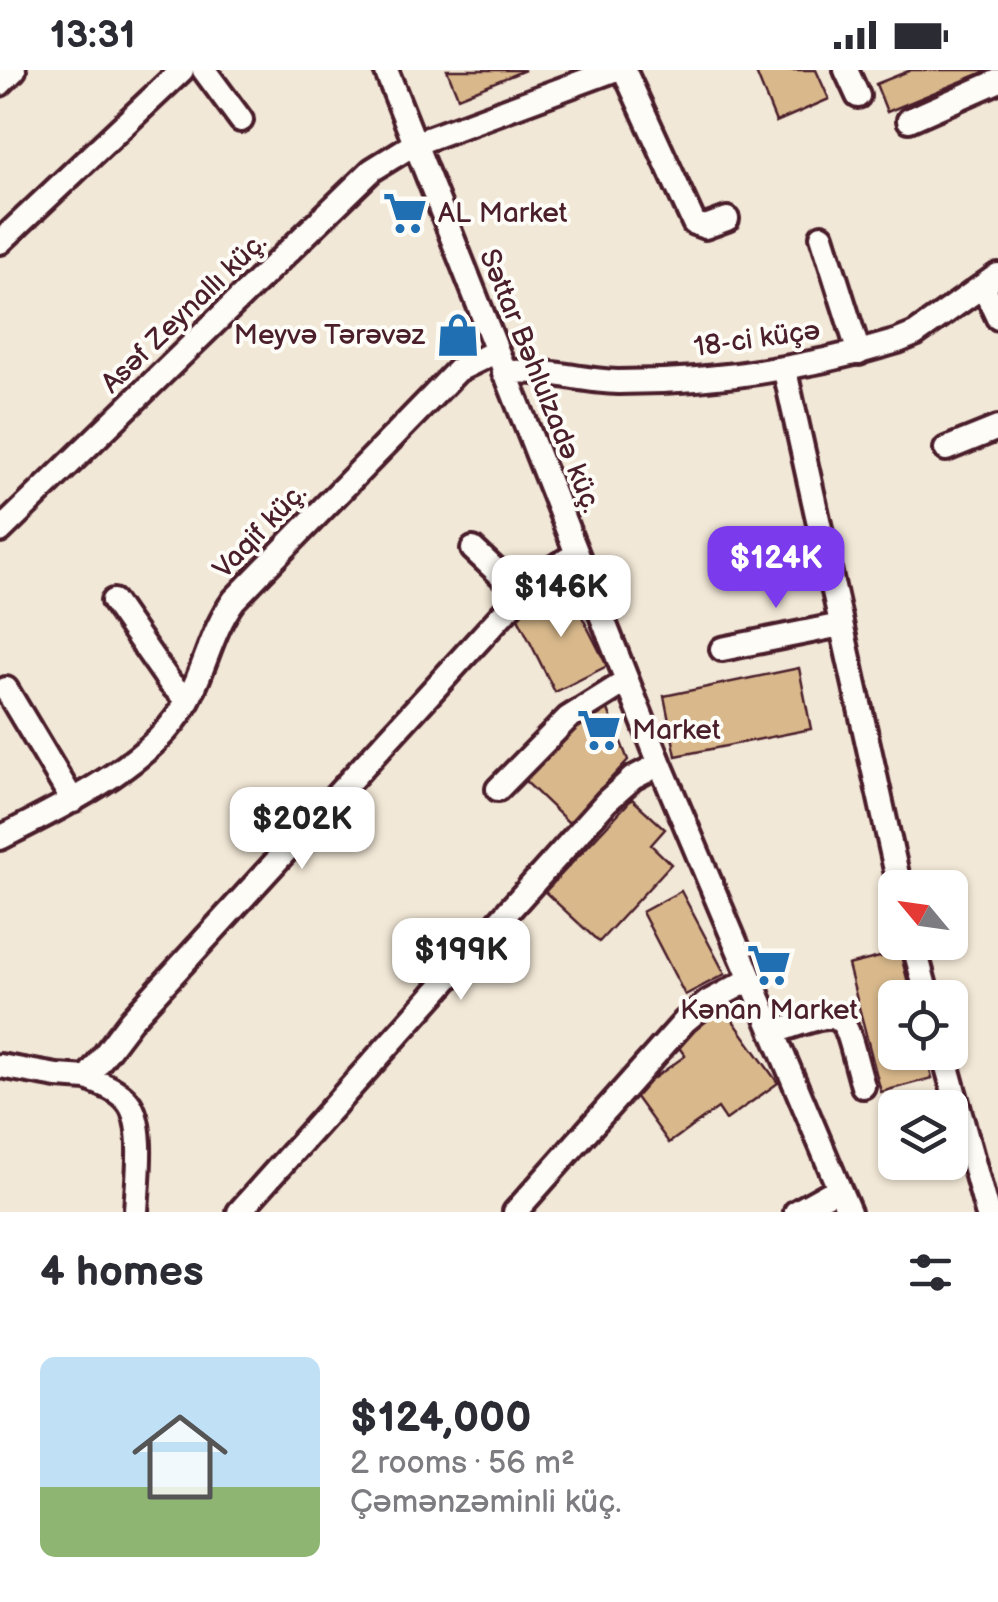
<!DOCTYPE html>
<meta charset="utf-8">
<style>
body{margin:0;font-family:"Balsamiq Sans",sans-serif;background:#f2f2f3;color:#2b2b33;height:100vh;display:flex;flex-direction:column;font-size:38px;white-space:nowrap}
*{box-sizing:border-box;margin:0}
p{font-size:32px;color:#7c7c81}
.icon{flex:none;width:55px;height:55px;fill:none;stroke:currentColor;stroke-width:2;stroke-linecap:round;stroke-linejoin:round}
.map{position:relative;height:1142px;overflow:hidden}
.details{display:flex;flex-direction:column;background:#fff;flex:1}
.details>*{flex:none}
.needle{width:65px;rotate:299deg}
.fabs{position:absolute;left:878px;top:800px;display:grid;gap:20px}
.fabs a{display:grid;place-items:center;width:90px;height:90px;border-radius:15px;background:#fff;box-shadow:0 2px 8px #0004;font-size:50px}
.price{position:absolute;translate:-50% -85px;padding:0 22px;border-radius:20px;background:#fff;color:#222;font-size:32px;line-height:65px;filter:drop-shadow(0 2px 5px #0008)}
.price::after{content:'';position:absolute;left:50%;top:60px;width:30px;height:22px;margin-left:-15px;background:inherit;clip-path:polygon(0 0,100% 0,50% 100%)}
.price.current{background:#7c3aed;color:#fff}
ul{padding:0;list-style:none}
li{display:flex;align-items:center;gap:30px;height:250px;padding:0 40px}
li span{display:grid;place-items:center;flex:none;width:280px;height:200px;border-radius:15px;color:#555}
li>.icon{margin-inline-start:auto}
span .icon{width:120px;height:120px;fill:#fffc;stroke-width:1}
li b{font-size:42px}
h2{display:flex;justify-content:space-between;align-items:center;height:120px;padding:0 40px;font-size:42px}
.status{display:flex;justify-content:space-between;align-items:center;height:70px;padding:0 50px;background:#fff;direction:ltr}
.status svg{height:28px;fill:currentColor}
.map>svg:first-child{display:block}
.building{fill:#d9b98c;stroke:#4a1f2b;stroke-width:2.5}
.lines{fill:none;stroke-linecap:round;stroke-linejoin:round}
.minor-casing{stroke:#4a1f2b;stroke-width:30}
.minor{stroke:#fdfcf7;stroke-width:22}
.labels{text-anchor:middle;dominant-baseline:central;stroke-width:8;stroke-linejoin:round;paint-order:stroke}
.poi-label{font-size:28px;fill:#4a1f2b;stroke:#fdfcf7;text-anchor:start}
.street-label{font-size:28px;fill:#4a1f2b;stroke:#fdfcf7}
</style>
<div class="status"><b>13:31</b><svg viewBox="0 0 49 12"><path d="M0 12V9h3v3zM5 12V6h3v6zM10 12V3h3v9zM15 12V0h3v12zM26 1h20v11H26zM47 4h2v5h-2z"/></svg></div>
<div class="map">
<svg width="998" height="1142" viewBox="0 0 998 1142">
<rect width="100%" height="100%" fill="#f2e8d7"/>
<filter id="ink" filterUnits="userSpaceOnUse"><feTurbulence type="fractalNoise" baseFrequency=".01" numOctaves="2"/><feDisplacementMap in="SourceGraphic" scale="20" xChannelSelector="R" yChannelSelector="G"/><feConvolveMatrix kernelMatrix="1 2 1 2 8 2 1 2 1" color-interpolation-filters="sRGB"/></filter>
<g filter="url(#ink)">
<!-- building -->
<path class="building" d="M447,0H525L458,27Z
M755,0H816L829,29L776,52Z
M911,0H989L887,42L876,14Z
M567,517L607,596L555,622L516,544Z
M799,598L811,659L676,686L664,626Z
M607,637L628,690L569,753L523,709L571,657Z
M632,729L665,759L651,775L671,794L599,872L545,822Z
M681,821L725,904L685,925L642,842Z
M900,882L912,928H895V982H926L932,1008L881,1022L848,895Z
M724,938L778,1013L726,1050L718,1038L669,1073L633,1023L685,986L676,973Z"/>
<g class="lines">
<!-- minor casing -->
<g class="minor-casing">
<path id="minor" d="M204,0L241,50
M386,0L660,694L849,1142
M624,0L694,153L705,157L727,149
M846,0L858,26
M0,14L14,0
M909,50L998,11
M822,166L859,283
M0,172L182,0
M983,216L998,248
M785,301L900,818
M504,303C543,297 578,311 618,312C714,312 806,299 898,271L915,264L998,205
M946,379L998,358
M0,461L372,100L414,74L614,0
M473,479L521,524
M113,531L170,613L188,631
M722,579L841,555
M6,619L73,731
M498,719L568,648L627,611
M0,768C61,737 157,692 189,628C206,595 212,560 234,530L458,300L495,282
M913,872L928,928
M774,962C853,935 841,940 863,1016
M943,982L987,1142
M0,996L57,1006L87,1008L131,950L521,524L548,501L577,484
M87,1008C101,1014 118,1019 128,1032C146,1054 137,1114 136,1142
M239,1142L607,731L633,708L660,694
M515,1142L685,951L708,932L751,909
M796,1142L839,1118"/>
</g>
<!-- minor -->
<use href="#minor" class="minor"/>
</g>
</g>
<!-- icons -->
<defs>
<g id="supermarket-bare" transform="scale(3.45)"><path d="M-6-5.5h2.5l.6 2H6L4.5 2H-2.5L-4.4-4H-6ZM-1.5 3.2a1.3 1.3 0 1 0 .1 0ZM3 3.2a1.3 1.3 0 1 0 .1 0Z" fill="#1f6fb2" stroke="#fdfcf7" stroke-width="2.5" paint-order="stroke"/></g>
<g id="shop-bare" transform="scale(3.45)"><path d="M-5-2.5h2.3a2.7 3.5 0 0 1 5.4 0H5L5.5 6h-11ZM-1.5-2.5h3a1.5 2.3 0 0 0-3 0Z" fill="#1f6fb2" stroke="#fdfcf7" stroke-width="2.5" paint-order="stroke"/></g>
</defs>
<g fill-rule="evenodd">
<use href="#supermarket-bare" x="405" y="143"/>
<use href="#shop-bare" x="458" y="265"/>
<use href="#supermarket-bare" x="599" y="660"/>
<use href="#supermarket-bare" x="769" y="895"/>
</g>
<g class="labels">
<!-- poi labels -->
<g class="poi-label">
<text x="438" y="143">AL Market</text>
<text x="425" y="265" text-anchor="end">Meyvə Tərəvəz</text>
<text x="632" y="660">Market</text>
<text x="769" y="940" text-anchor="middle">Kənan Market</text>
</g>
<!-- street labels -->
<g class="street-label">
<text transform="translate(184 243) rotate(-44)">Asəf Zeynallı küç.</text>
<text transform="translate(757 269) rotate(-8)">18-ci küçə</text>
<text transform="translate(540 311) rotate(68)">Səttar Bəhlulzadə küç.</text>
<text transform="translate(260 461) rotate(-46)">Vaqif küç.</text>
</g>
</g>
</svg>
<div class="fabs">
<a><svg class="needle" viewBox="-14 -14 28 28"><path d="M0-13l5 13h-10z" fill="#e53935"/><path d="M0 13l5-13h-10z" fill="#7c7c81"/></svg></a>
<a><svg class="icon" aria-label="locate" viewBox="0 0 24 24"><circle cx="12" cy="12" r="6"/><path d="M12 2v4M12 18v4M2 12h4M18 12h4"/></svg></a>
<a><svg class="icon" aria-label="layers" viewBox="0 0 24 24"><path d="M12 4l9 5-9 5-9-5zM3 14l9 5 9-5"/></svg></a>
</div>
<b class="price current" style="left:776px;top:541px">$124K</b>
<b class="price" style="left:561px;top:570px">$146K</b>
<b class="price" style="left:302px;top:802px">$202K</b>
<b class="price" style="left:461px;top:933px">$199K</b>
</div>
<section class="details">
<h2>4 homes<svg class="icon" aria-label="filters" viewBox="0 0 24 24"><path d="M4 7h16M4 17h16"/><circle cx="9" cy="7" r="2"/><circle cx="15" cy="17" r="2"/></svg></h2>
<ul>
<li><span style="background:linear-gradient(#bfe0f5 65%,#8fb573 0)"><svg class="icon" aria-label="home" viewBox="0 0 24 24"><path d="M3 11l9-7 9 7M6 9v11h12V9"/></svg></span><div><b>$124,000</b><p>2 rooms · 56 m²</p><p>Çəmənzəminli küç.</p></div></li>
</ul>
</section>
